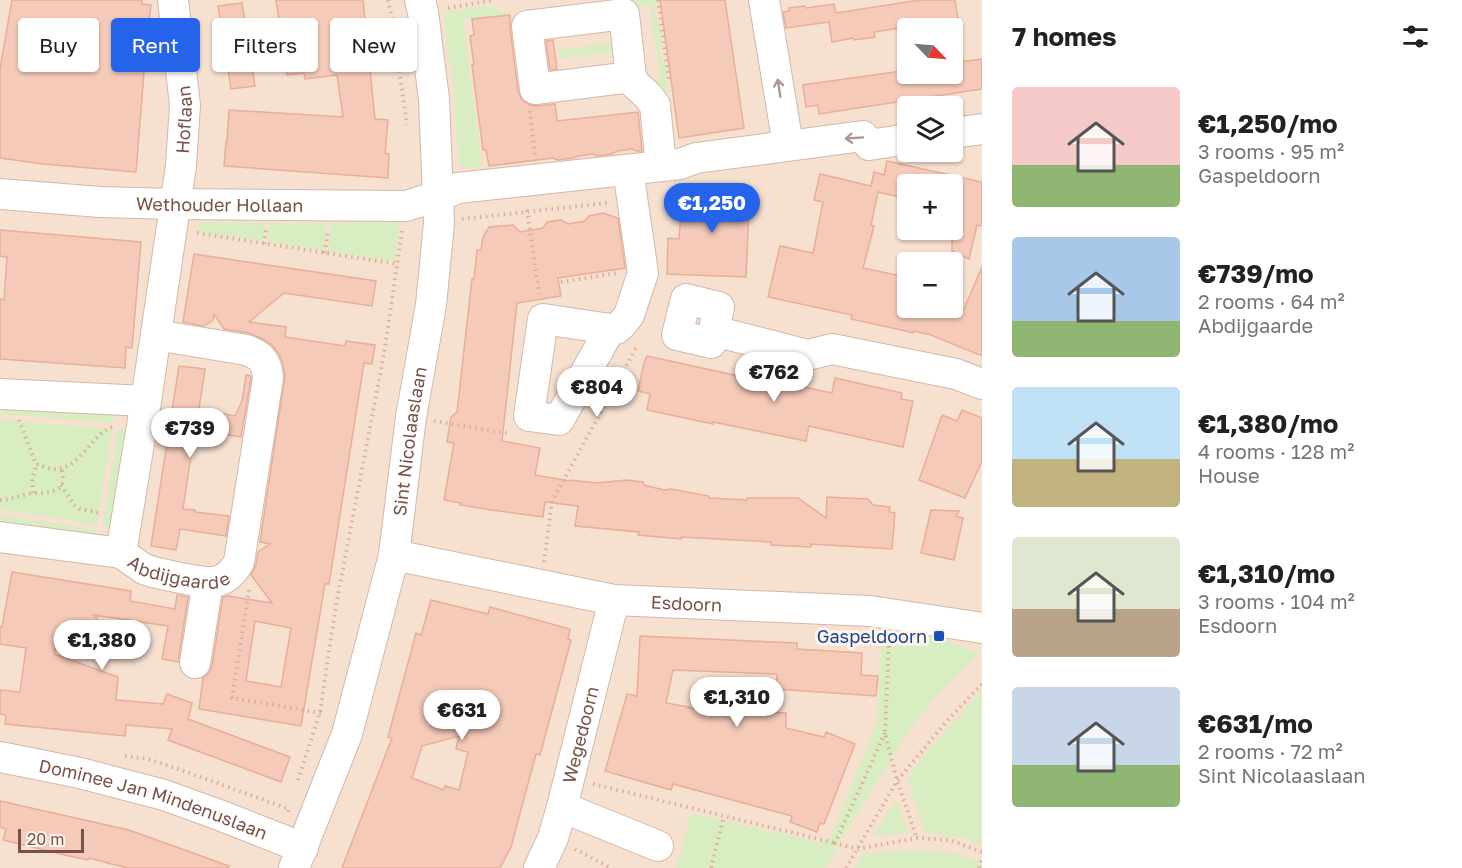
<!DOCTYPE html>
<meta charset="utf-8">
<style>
body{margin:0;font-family:"Golos Text",sans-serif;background:#f6f6f6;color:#222;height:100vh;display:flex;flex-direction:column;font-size:22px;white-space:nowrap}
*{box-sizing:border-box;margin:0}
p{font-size:20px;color:#767676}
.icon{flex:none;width:33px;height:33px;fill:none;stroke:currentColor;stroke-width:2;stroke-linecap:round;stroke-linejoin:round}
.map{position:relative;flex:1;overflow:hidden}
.details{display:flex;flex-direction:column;background:#fff;width:480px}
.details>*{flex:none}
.hud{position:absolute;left:18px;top:18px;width:570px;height:54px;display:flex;gap:12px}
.needle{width:39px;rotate:115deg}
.tools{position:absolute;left:897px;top:18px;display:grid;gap:12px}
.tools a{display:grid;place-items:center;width:66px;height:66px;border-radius:6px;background:#fff;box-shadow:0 2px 4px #0004;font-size:30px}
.scale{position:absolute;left:18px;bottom:15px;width:66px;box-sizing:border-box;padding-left:6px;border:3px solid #785247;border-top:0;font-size:16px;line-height:21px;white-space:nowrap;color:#785247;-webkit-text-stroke:4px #fff5eb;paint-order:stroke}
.price{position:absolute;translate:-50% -51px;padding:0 14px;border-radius:21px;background:#fff;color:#222;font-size:20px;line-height:39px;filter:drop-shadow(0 2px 3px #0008)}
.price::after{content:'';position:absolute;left:50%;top:36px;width:18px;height:14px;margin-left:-9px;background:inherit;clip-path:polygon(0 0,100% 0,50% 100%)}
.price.selected{background:#2563eb;color:#fff}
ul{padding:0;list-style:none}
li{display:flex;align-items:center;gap:18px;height:150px;padding:0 30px}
li span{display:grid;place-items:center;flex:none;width:168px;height:120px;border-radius:6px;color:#555}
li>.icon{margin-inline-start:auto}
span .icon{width:72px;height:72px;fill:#fffc;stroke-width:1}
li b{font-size:26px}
h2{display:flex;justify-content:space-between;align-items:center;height:72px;padding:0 30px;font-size:26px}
.tag{padding:0 21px;border-radius:6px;background:#fff;box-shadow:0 2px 4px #0004;font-size:21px;line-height:54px}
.tag.selected{background:#2563eb;color:#fff}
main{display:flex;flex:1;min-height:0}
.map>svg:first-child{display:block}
.residential{fill:#f6e1d1;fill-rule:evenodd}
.green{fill:#d8edc1}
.building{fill:#f5cab9;stroke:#e9ad98;stroke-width:1.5;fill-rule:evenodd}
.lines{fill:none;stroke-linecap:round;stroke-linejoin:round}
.minor-casing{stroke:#d2b8ab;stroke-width:32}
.path{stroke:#dbac9c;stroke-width:4;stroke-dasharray:1.5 4.5;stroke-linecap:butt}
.minor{stroke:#fff;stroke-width:30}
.oneway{stroke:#ae9791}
.transit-dot{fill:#1a4fb4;stroke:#fff5eb;stroke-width:2}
.labels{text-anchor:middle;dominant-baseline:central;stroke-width:6;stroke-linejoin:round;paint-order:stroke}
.street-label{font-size:18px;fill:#785247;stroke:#fff5eb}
.transit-label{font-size:18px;fill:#164399;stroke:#fff5eb;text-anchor:end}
</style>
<main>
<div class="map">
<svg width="982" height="868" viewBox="0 0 982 868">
<rect width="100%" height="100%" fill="#fef0e4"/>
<!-- residential -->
<path class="residential" d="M0,0H982V868H0ZM908,28H952V74H908ZM908,106H952V152H908ZM908,184H952V230H908ZM908,262H952V308H908Z"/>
<!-- green -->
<path class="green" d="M630,0H656V3L654,4L656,17H658L662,47H660L662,61L664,60L668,89L666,90L668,103L670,104L674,136L673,137L645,81L659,79L660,77L650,6L648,5L632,7Z
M489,5L508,15L463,20L482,167C473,168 465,171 459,163L454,94L443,13Z
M614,42L615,52L562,58L560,59L559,49L561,50Z
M199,222L265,223L263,241L197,231Z
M400,222L395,261L327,251L331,223Z
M269,223H327L323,250L266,241Z
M2,403L114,410L112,423L1,414Z
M0,420L112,429L97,525L0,509Z
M118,429L131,431L116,528L102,526Z
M0,515L96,530L95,542L0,527Z
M882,626L920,629L974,652H979L964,669L931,702L908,732L841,840L826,868H676L691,813L817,842L831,838L852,784L877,723Z
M982,689V845L961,837L925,833L908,779L920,760Z
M896,800L908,833L873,836Z
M916,850L957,854L982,863V868H855L862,854Z"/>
<!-- building -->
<path class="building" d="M12,0H142V4L151,5L146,43L148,44L144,72L136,172L43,164L0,158V69Z
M276,0H363L375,119L388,120L385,153L389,154L388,178L224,166L226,142H227L229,110L343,117L337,75L305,79L304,73L287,75Z
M660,0H725L744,128L679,138Z
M920,0H955L959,24L938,26V22L874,32L875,37L854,40L853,38L832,42L829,22L786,28L783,12L789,11V8L805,6L806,8L834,4L836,13Z
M242,3L255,86L231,89L218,6Z
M510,15V28L518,91L522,100L529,105L537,106L555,104L557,121L638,112L642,151H637L632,149L617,151L612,154L598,156L593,154L578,156L573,158L558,160L553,158L489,166L486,150H483L475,89L472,65H474L470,36L474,35L472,19Z
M553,40L557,69L550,70L546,41Z
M982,59V89L819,114L818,105L806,107L803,85L908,70V74H952V63Z
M887,161L982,182V226L977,225L969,259L952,251V184H908V199L878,192L871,225L874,226L863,268L901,276L898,292L908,294V308H959L964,309L982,267V356L931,335L914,331L913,333L901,330L851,319L852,315L768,297L780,246L813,253L823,202L814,200L820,174L871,186L874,172L884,175Z
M691,185L750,187L746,277L667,274L668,238L679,239L681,212H689Z
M603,213L618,218L625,268L558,278L561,296L517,303L502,441L540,448L535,475L570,481V480L597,483L627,480L643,482L644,485L664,490L671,489L709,496V498L747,500V498H798L826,518L827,497L868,499L873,505L890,507L889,512L895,513L892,549L811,544V547L771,545V542L681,537V539L638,535L639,532L575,526L578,506L545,502L543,517L492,510L460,505L461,503L444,500L454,443L447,442L451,417L457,412L472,279H474L477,250H481L483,237L489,227L513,225L520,232L543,228L547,222L561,220L568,224L585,221L589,216Z
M0,230L141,242L132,348L126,347L125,368L0,359V299L4,300L7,257L0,256Z
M194,254L376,281L372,306L284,293L249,322L286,327L285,337L345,346L346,341L375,345L372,364L364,363L329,584H325L301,726L199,709L203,678L209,673L212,666L223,597L228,596L272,603L251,575L256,565L258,552L270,544L260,542L285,376L283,364L279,354L272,345L263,339L249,333L224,329L214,314L213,320L204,326L183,322ZM255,621L291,628L281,687L246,681Z
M647,356L739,376L740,372L759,377L832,393L835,378L902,393L901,399L913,401L903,447L809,426L806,441L713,422V424L647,410L650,394L638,391L644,363Z
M179,366L205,369L199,409L235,416L242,401L246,375L250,376L251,378L241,437L196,430L192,449L183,509L195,510V512L229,516L226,536L180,529L176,550L151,546Z
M962,410L982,418V461L965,498L919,480L942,415L957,421Z
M931,510L959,511L956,516L963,518L954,560L921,553Z
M12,572L131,591L130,601L175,609L177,595L188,597L178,662L162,659L168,626L94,615L124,652L58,639L54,654L118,677L116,700L163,704L167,694L192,703L188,719L290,757L281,782L168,740L172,729L126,725L125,736L5,724L6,715L0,714V690L20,692L26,648L0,644V627H2Z
M431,600L488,614L490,607L570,629L568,639L571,640L551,714L540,755L536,754L511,847L500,868H342L392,738L388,737L416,633L421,635ZM459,736L456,749L468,752L459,790L445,786L444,790L412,778L422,746Z
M640,636L797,643V649L862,653L861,675L878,676L876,696L776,689L777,674L673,670L666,703L689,707L688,708L786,713V728L824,737L826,732L855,744L824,824L820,823L817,832L790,822L792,816L673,784L671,790L605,771L627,694L637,696Z
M0,801L129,830L229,866L228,868H127L89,858L88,860L69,856L3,840L6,829L0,827Z"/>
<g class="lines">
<!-- minor casing -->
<g class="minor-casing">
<g id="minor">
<path d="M764,0L788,145"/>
<path d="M631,77L535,89L527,26L624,14L631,77L635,84L648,96L655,105L661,166"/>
<path d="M952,133L982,129"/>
<path id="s1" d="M0,194L100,202L175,204L406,206L438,196L458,188L680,164L696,158L863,136L869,145L908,139"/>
<path d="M686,299L719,307L711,343L677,335Z"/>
<path d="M610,329L543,319L529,416L559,420L610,329H616L621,325L629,315L643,273L628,170"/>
<path d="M714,331L808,355L832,349L956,374L982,384"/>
<path d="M0,394L146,401L121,553L0,537"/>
<path id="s2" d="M146,401L181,166L185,105L173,0"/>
<path id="s3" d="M121,553L144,569L153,572C168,575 205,585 218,581C228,578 234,571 239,562L268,378C267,362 261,355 246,350L156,335"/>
<path id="s4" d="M394,555L614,600L870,611L982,628"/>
<path d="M195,663L208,582"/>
<path id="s5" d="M0,757L80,773L164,795L222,816L303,848"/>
<path d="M562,807L658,846"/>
<path id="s6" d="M294,868L347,734L394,555L411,417L431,305L439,223L434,99L423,12L420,0"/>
<path id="s7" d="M539,868L553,838L562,807L614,600"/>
</g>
</g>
<!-- path -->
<path class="path" d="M388,0L392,19L407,125
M658,0L669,80
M448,8L494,0
M530,111L535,155
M527,210L539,294
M462,219L607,203
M197,233L398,264
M264,244L266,229
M325,253L328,230
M561,282L617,273
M19,420L36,464C42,466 48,469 54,469C77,470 89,441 106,430C109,428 112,427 115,426
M434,421L510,434
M61,485L74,505L80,509L101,513
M33,493L32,482L36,464
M0,500C10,500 18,496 28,494C45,491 70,497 61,468
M544,562L552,501L636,348
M249,590L232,698L321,713
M889,640L885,733L897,781L917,838
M885,733L835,843L857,849L917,838L950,840L982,852
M125,756L148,759L181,770L289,809L288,812
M298,780L320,712L336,605L384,354L402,231
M593,784L835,843
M575,849L611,868
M711,868L724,816
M846,868L897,781L946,722L982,684
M979,868L982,860"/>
<!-- minor -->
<use href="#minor" class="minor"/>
</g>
<!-- one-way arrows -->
<defs><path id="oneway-shaft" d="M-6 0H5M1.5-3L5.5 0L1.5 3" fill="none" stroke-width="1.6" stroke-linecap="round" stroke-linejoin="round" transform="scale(1.5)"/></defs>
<g class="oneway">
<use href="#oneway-shaft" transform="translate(779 88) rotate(-99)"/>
<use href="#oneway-shaft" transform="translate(854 138) rotate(176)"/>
</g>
<!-- markers -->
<rect class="transit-dot" x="933" y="630" width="12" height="12" rx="3"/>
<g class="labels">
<!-- street labels -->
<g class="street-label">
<text stroke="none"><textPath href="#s2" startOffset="284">Hoflaan</textPath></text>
<text stroke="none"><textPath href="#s1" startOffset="220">Wethouder Hollaan</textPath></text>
<text stroke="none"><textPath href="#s6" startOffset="444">Sint Nicolaaslaan</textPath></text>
<text stroke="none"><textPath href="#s3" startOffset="63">Abdijgaarde</textPath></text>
<text stroke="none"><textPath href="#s4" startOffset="297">Esdoorn</textPath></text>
<text stroke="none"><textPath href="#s7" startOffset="140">Wegedoorn</textPath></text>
<text stroke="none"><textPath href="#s5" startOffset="159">Dominee Jan Mindenuslaan</textPath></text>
</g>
<!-- transit labels -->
<g class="transit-label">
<text x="927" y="636">Gaspeldoorn</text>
</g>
</g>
</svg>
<div class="tools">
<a><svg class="needle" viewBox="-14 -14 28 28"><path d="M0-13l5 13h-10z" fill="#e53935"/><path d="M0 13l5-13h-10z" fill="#767676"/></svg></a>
<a><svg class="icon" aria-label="layers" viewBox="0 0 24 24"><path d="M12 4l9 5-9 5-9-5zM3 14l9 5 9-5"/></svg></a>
<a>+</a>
<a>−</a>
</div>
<div class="scale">20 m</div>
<b class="price selected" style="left:712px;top:234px">€1,250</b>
<b class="price" style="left:774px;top:403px">€762</b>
<b class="price" style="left:597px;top:418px">€804</b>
<b class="price" style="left:190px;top:459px">€739</b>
<b class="price" style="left:102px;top:671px">€1,380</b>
<b class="price" style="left:737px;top:728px">€1,310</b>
<b class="price" style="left:462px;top:741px">€631</b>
<div class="hud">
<a class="tag">Buy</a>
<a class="tag selected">Rent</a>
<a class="tag">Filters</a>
<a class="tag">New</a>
</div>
</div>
<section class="details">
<h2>7 homes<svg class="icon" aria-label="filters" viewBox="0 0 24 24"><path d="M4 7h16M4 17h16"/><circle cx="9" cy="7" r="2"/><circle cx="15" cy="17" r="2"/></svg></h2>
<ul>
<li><span style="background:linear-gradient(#f6c9c9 65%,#8fb573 0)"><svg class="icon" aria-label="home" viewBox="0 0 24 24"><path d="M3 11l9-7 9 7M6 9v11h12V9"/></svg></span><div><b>€1,250/mo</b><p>3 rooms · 95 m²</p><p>Gaspeldoorn</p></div></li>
<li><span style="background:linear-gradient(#a9c7e8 70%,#8fb573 0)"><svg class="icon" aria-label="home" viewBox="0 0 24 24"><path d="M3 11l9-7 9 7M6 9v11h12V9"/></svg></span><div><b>€739/mo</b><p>2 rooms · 64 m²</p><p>Abdijgaarde</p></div></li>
<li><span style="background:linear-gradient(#bfe0f5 60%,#c2b280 0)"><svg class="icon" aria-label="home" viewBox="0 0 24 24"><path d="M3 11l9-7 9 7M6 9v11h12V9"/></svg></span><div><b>€1,380/mo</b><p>4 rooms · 128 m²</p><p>House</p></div></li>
<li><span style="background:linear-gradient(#dfe7d0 60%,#b9a48a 0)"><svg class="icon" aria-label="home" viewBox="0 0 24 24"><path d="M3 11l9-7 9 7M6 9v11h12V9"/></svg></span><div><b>€1,310/mo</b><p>3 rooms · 104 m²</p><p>Esdoorn</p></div></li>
<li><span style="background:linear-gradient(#c9d6e8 65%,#8fb573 0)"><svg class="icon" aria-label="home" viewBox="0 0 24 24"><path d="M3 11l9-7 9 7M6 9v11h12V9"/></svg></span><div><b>€631/mo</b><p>2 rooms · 72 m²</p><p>Sint Nicolaaslaan</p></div></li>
</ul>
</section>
</main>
